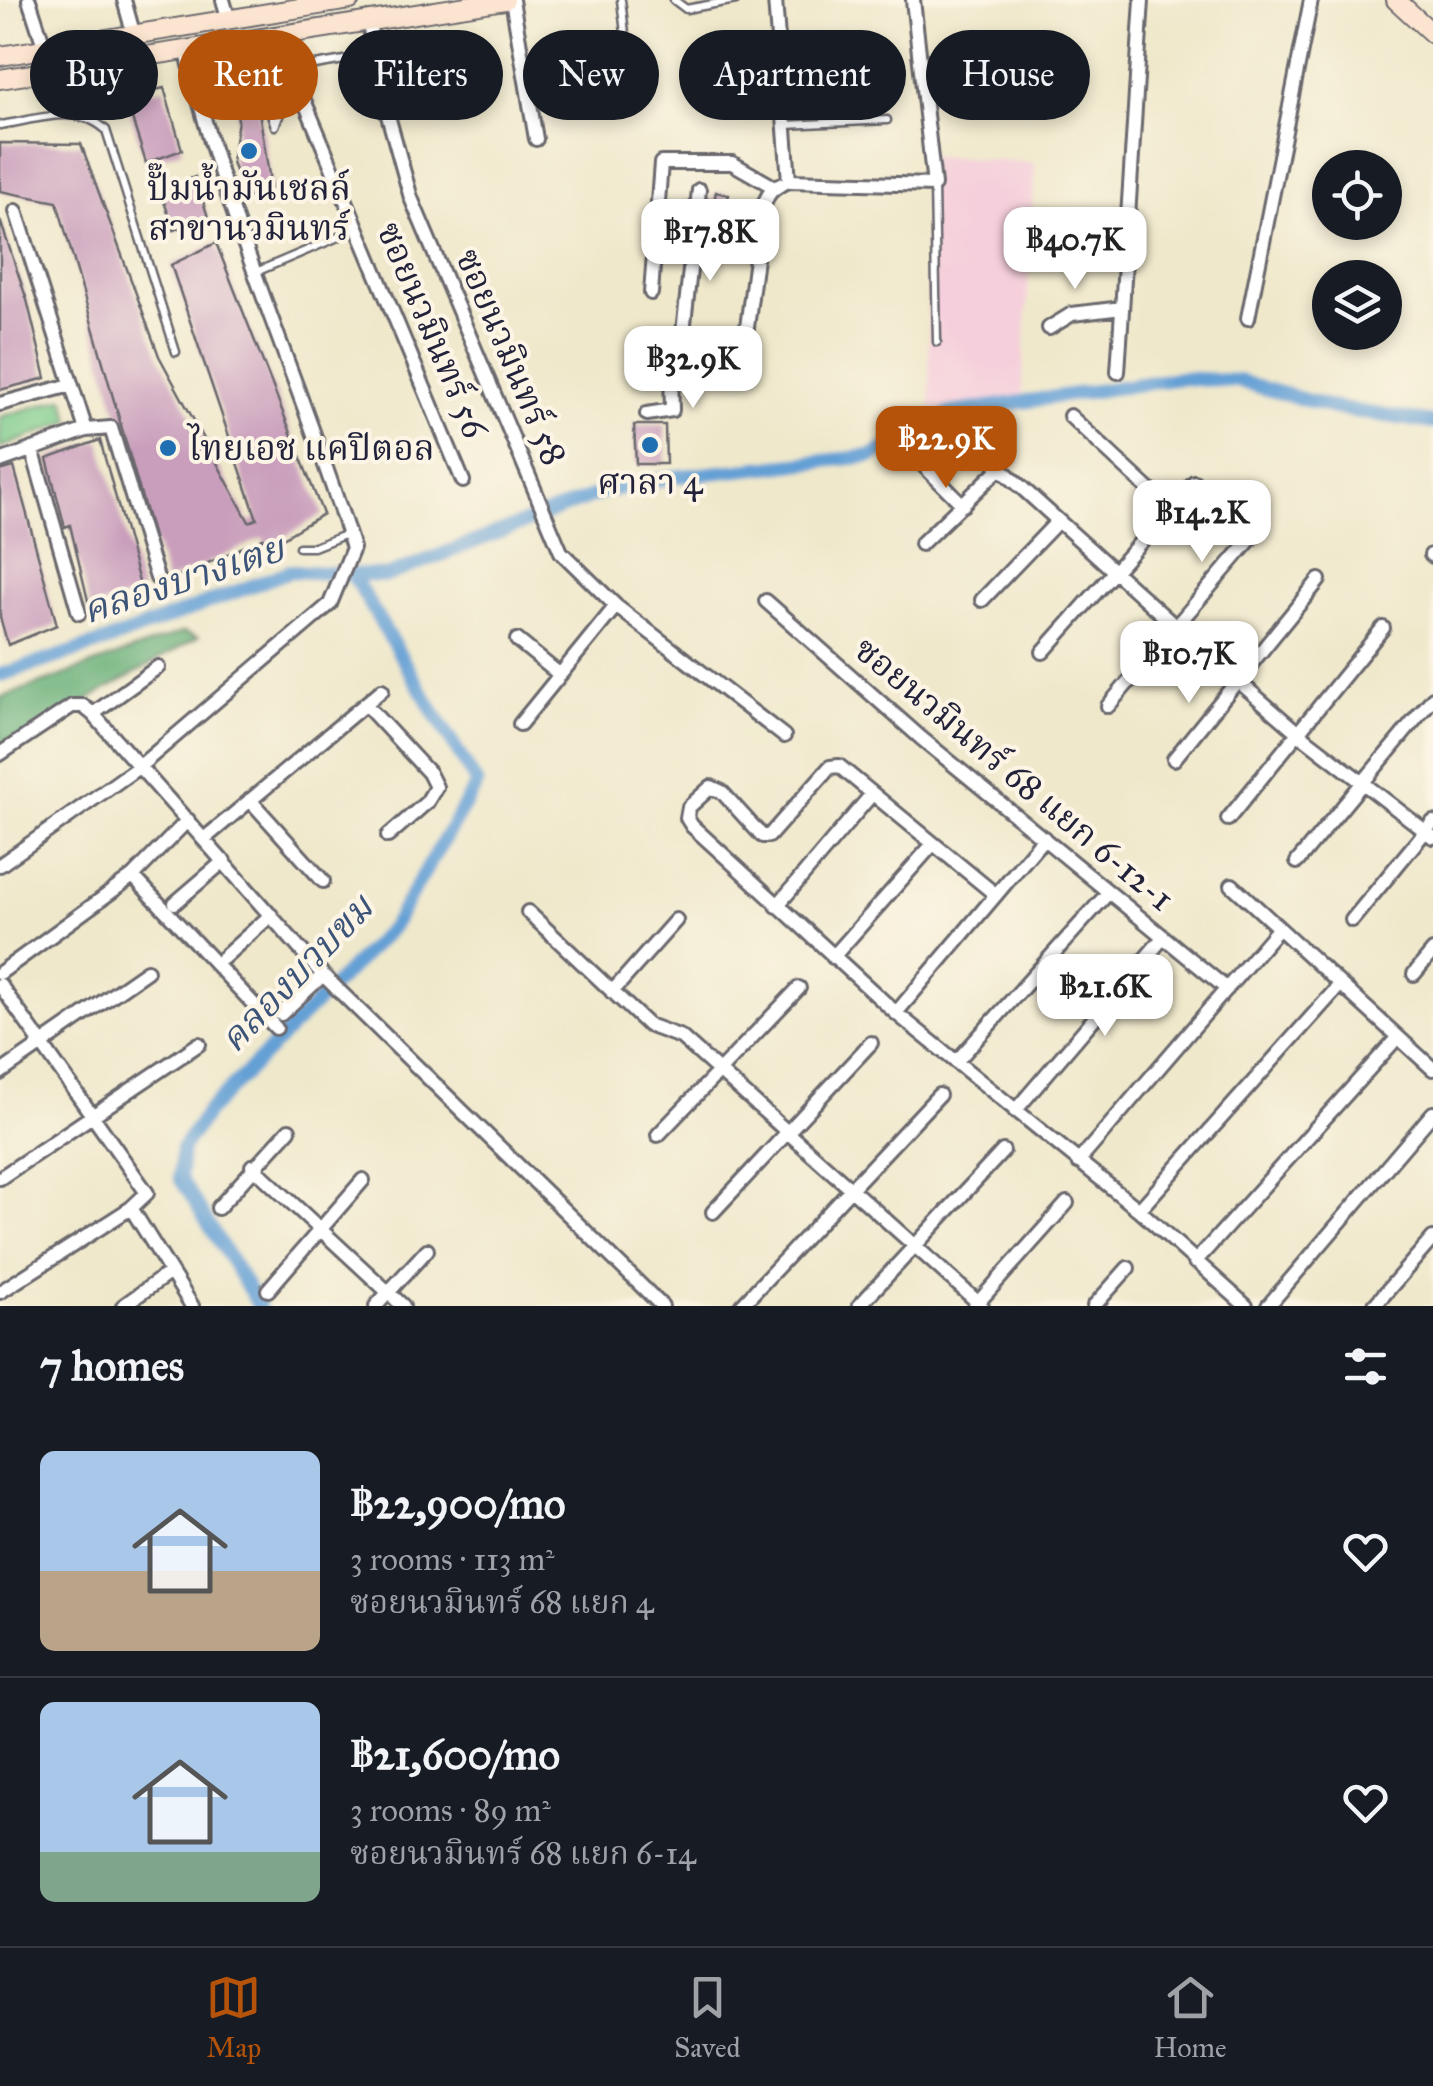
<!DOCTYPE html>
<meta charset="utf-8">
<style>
body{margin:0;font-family:"IM FELL Great Primer","Noto Serif Thai",serif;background:#242831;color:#f1f3f6;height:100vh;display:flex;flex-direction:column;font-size:38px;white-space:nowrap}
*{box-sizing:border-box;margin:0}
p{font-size:32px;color:#9ea1a6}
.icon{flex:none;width:55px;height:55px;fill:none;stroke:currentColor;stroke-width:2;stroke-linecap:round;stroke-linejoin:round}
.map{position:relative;height:1306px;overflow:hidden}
.panel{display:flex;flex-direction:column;background:#171b24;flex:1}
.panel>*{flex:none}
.top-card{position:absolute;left:30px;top:30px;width:1375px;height:90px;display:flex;gap:20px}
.tools{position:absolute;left:1312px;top:150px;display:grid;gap:20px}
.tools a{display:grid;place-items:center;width:90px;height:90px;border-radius:50%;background:#171b24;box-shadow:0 5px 15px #0003;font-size:50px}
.price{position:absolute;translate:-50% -85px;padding:0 22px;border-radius:20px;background:#fff;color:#222;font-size:32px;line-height:65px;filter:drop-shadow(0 2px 5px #0008)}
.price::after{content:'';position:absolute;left:50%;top:60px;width:30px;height:22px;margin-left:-15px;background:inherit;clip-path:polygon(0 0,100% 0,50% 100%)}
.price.selected{background:#b45309;color:#fff}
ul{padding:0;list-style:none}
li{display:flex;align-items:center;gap:30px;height:250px;padding:0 40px}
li+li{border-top:2px solid #363941}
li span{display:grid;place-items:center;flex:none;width:280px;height:200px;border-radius:15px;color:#555}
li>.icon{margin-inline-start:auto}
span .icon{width:120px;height:120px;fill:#fffc;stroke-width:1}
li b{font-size:42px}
h2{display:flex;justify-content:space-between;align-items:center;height:120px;padding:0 40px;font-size:42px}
.tag{padding:0 35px;border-radius:45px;background:#171b24;box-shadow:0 5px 15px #0003;font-size:35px;line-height:90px}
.tag.selected{background:#b45309;color:#fff}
.menu{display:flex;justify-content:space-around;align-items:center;height:140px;border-top:2px solid #363941;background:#171b24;font-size:28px;color:#9ea1a6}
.menu a{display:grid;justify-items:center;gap:5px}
.menu .selected{color:#b45309}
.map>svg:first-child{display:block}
.built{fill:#f5cfdb}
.green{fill:#7cca8a;stroke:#4f7662;stroke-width:2.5}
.forest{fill:#65ae76;stroke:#446858;stroke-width:2.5}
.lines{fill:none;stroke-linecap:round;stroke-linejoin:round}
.canal{stroke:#65a0d5;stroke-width:14}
.building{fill:#c99ebc}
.lane-casing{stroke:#6a676d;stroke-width:11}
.street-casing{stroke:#6a676d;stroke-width:18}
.secondary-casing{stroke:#6a676d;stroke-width:22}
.lane{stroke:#fff;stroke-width:6}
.street{stroke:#fff;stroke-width:12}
.secondary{stroke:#fce5d0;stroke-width:18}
.poi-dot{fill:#1f6fb2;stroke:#fcf5e5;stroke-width:4}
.labels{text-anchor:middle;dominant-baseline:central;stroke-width:8;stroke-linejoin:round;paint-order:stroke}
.poi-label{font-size:35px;fill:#22223b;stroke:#fcf5e5}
.street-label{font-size:35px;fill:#22223b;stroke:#fcf5e5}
.water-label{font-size:38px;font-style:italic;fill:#3d5479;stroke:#fcf5e5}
</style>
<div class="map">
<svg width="1433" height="1306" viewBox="0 0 1433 1306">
<rect width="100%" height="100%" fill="#fcf5e5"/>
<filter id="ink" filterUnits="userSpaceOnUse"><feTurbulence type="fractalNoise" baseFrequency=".01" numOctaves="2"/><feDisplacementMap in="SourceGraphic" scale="20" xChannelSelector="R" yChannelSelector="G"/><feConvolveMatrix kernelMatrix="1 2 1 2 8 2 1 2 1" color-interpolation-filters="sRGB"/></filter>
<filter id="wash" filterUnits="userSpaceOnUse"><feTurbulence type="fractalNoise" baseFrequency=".0048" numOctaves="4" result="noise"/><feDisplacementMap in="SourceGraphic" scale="40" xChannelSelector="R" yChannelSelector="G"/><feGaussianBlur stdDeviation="2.25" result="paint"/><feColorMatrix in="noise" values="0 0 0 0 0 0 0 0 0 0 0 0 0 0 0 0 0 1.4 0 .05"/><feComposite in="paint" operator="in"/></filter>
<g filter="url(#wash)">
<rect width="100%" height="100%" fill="#efe8cb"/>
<!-- built -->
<path class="built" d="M922,155L1035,163L1022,396L931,410Z"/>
<!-- green -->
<path class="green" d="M64,398L71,421L0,448V417Z"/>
<!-- forest -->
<path class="forest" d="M183,632L198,637L0,750V698Z"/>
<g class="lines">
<!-- canal -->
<path class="canal" d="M0,675L111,640L290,571L386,576L604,492L672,477L871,456L950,413L1180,378L1238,381L1334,408L1433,423
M259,1306L180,1178L182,1148L208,1111L392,927L477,784L353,576"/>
</g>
<g id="blocks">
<!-- building -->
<path class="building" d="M164,88L182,150L146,163L125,97Z
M257,98L271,188L245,199L232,162L238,120L235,103Z
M0,143L81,144L159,356L249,522L257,519L171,265L216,243L323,514L266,548L263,538L166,582L57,202L0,191Z
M195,177L208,217L174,230L160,190Z
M716,192L729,195L727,202L735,204L732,216L726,215L722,233L705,229L708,199L714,200Z
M0,220L27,300L46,378L0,390Z
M634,425H665L666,464H636Z
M100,440L142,593L90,609L70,525L65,527L47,459Z
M14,467L57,625L8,645L0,617V471Z"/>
</g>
</g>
<g filter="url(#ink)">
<use href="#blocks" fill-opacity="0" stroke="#6a676d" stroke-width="2.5"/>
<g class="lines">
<!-- lane casing -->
<g class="lane-casing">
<path id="lane" d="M621,0L633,99
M674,0L686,9L736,0
M215,50L230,98L242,93
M292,69L373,55
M262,87L275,126L280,114L265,42
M0,125C36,120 78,103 106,130L176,352
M786,125L887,120
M934,185L937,342
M256,272L343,235
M299,547H314L347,534"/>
</g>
<!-- street casing -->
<g class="street-casing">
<path id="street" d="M29,0L45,49
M124,0L134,36
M223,0L229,20
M512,0L536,139
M775,0L789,181
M368,19L387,112L411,198L561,552L616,606L784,736
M283,33L291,69L463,481
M699,190L681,350L697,358H743L762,213C766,194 771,188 789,181L934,185L913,0
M16,211L86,430
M651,293L661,163H732L774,187
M1248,318L1311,0
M1049,328L1072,314L1122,308
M1118,372L1142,0
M0,404L71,385
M647,414L672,410L671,372L681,350
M1070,416L1170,509
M962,427L1000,468L1177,628L1297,732L1433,837
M32,449L79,613
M912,454L963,505
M0,461L86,430L111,428L157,578
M921,544L1000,468
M1431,555L1433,556
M982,600L1058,521
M766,601L921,738L1227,989
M517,640L560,675
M1043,652L1194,482
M365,704L429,773L436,787L427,802L388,836
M1108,706L1260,528
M93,714L158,667
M520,724L616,606
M0,754L72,706H83L93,714L323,975L662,1306
M1174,759L1319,580
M250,800L323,881
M1228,819L1383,628
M204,839L382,690
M1297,862L1433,698
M0,865L140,766L330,604L353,548C300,380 225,219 186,48
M133,876L276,1028
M1232,885L1433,1069
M996,895L839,766L830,767L769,836H762L722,792L711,787L689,807L687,818L692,826L896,1013L1139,1210L1246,1306
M175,903L224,861
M777,906L872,794
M528,912L648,1025L681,1037L982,1306
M1352,920L1433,822
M833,957L933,844
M223,958L271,915
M0,973L133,876L188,820
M1414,974L1433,951
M0,985L147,1193L131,1208L192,1306
M612,992L676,920
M896,1013L1044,838
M281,1014L323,975
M956,1062L1109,892
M0,1073L147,971
M1015,1111L1162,939
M658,1135L799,988
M1078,1162L1278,929
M252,1166L403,1306
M0,1178L199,1044
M218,1208L289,1130
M1139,1210L1339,986
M713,1212L871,1043
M1195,1262L1397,1038
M268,1290L363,1180
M0,1292L131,1208
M123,1306L169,1273
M376,1306L427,1250
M741,1306L939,1095
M859,1306L1003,1151
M975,1306L1067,1203
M1094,1306L1128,1268
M1268,1306L1433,1113
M1374,1306L1433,1238"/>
</g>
<!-- secondary casing -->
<g class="secondary-casing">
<path id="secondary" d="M1396,0L1433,34
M0,56L350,0
M0,79L505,0"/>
</g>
<!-- lane -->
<use href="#lane" class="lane"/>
<!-- street -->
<use href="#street" class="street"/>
<!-- secondary -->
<use href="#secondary" class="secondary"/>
</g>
</g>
<!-- markers -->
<g class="poi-dot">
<circle cx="249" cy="151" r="10"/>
<circle cx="650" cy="445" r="10"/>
<circle cx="168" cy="448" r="10"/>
</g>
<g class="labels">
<!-- poi labels -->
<g class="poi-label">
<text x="249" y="188">ปั๊มน้ำมันเชลล์<tspan x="249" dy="40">สาขานวมินทร์</tspan></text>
<text x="188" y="448" text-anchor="start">ไทยเอช แคปิตอล</text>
<text x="650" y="482">ศาลา 4</text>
</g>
<!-- street labels -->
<g class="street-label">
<text transform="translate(432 330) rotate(67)">ซอยนวมินทร์ 56</text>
<text transform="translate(511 357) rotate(67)">ซอยนวมินทร์ 58</text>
<text transform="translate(1014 774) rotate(40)">ซอยนวมินทร์ 68 แยก 6-12-1</text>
</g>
<!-- water labels -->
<g class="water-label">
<text transform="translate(183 579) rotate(-18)">คลองบางเตย</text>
<text transform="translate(296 973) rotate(-46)">คลองบวบขม</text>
</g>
</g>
</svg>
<div class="tools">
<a><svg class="icon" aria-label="locate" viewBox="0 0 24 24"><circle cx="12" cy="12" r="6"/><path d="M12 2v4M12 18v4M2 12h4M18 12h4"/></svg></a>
<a><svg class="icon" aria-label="layers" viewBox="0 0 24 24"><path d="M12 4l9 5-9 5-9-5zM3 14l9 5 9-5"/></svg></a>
</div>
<b class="price" style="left:710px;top:284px">฿17.8K</b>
<b class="price" style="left:1075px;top:292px">฿40.7K</b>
<b class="price" style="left:693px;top:411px">฿32.9K</b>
<b class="price selected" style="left:946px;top:491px">฿22.9K</b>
<b class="price" style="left:1202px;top:565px">฿14.2K</b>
<b class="price" style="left:1189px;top:706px">฿10.7K</b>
<b class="price" style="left:1105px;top:1039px">฿21.6K</b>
<div class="top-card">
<a class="tag">Buy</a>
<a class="tag selected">Rent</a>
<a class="tag">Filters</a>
<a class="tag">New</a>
<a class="tag">Apartment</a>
<a class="tag">House</a>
</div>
</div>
<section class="panel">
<h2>7 homes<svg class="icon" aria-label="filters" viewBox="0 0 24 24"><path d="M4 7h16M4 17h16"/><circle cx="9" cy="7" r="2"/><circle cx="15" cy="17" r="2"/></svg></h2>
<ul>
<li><span style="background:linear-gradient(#a9c7e8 60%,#b9a48a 0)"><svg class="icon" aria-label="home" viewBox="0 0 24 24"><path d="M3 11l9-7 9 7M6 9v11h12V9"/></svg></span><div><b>฿22,900/mo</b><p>3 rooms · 113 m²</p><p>ซอยนวมินทร์ 68 แยก 4</p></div><svg class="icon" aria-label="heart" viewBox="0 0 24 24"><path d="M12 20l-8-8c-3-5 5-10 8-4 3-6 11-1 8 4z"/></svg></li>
<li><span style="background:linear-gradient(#a9c7e8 75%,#7fa58c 0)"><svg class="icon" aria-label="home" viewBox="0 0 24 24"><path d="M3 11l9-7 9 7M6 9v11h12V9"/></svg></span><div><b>฿21,600/mo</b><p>3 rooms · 89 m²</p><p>ซอยนวมินทร์ 68 แยก 6-14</p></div><svg class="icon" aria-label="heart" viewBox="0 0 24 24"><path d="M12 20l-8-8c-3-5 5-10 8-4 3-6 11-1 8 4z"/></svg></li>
</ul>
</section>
<nav class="menu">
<a class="selected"><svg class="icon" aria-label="map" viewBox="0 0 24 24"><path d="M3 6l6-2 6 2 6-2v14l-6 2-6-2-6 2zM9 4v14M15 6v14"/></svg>Map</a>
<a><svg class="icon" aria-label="saved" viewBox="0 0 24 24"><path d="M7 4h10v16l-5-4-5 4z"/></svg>Saved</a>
<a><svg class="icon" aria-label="home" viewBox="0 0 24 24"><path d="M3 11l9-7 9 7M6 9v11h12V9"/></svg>Home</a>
</nav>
